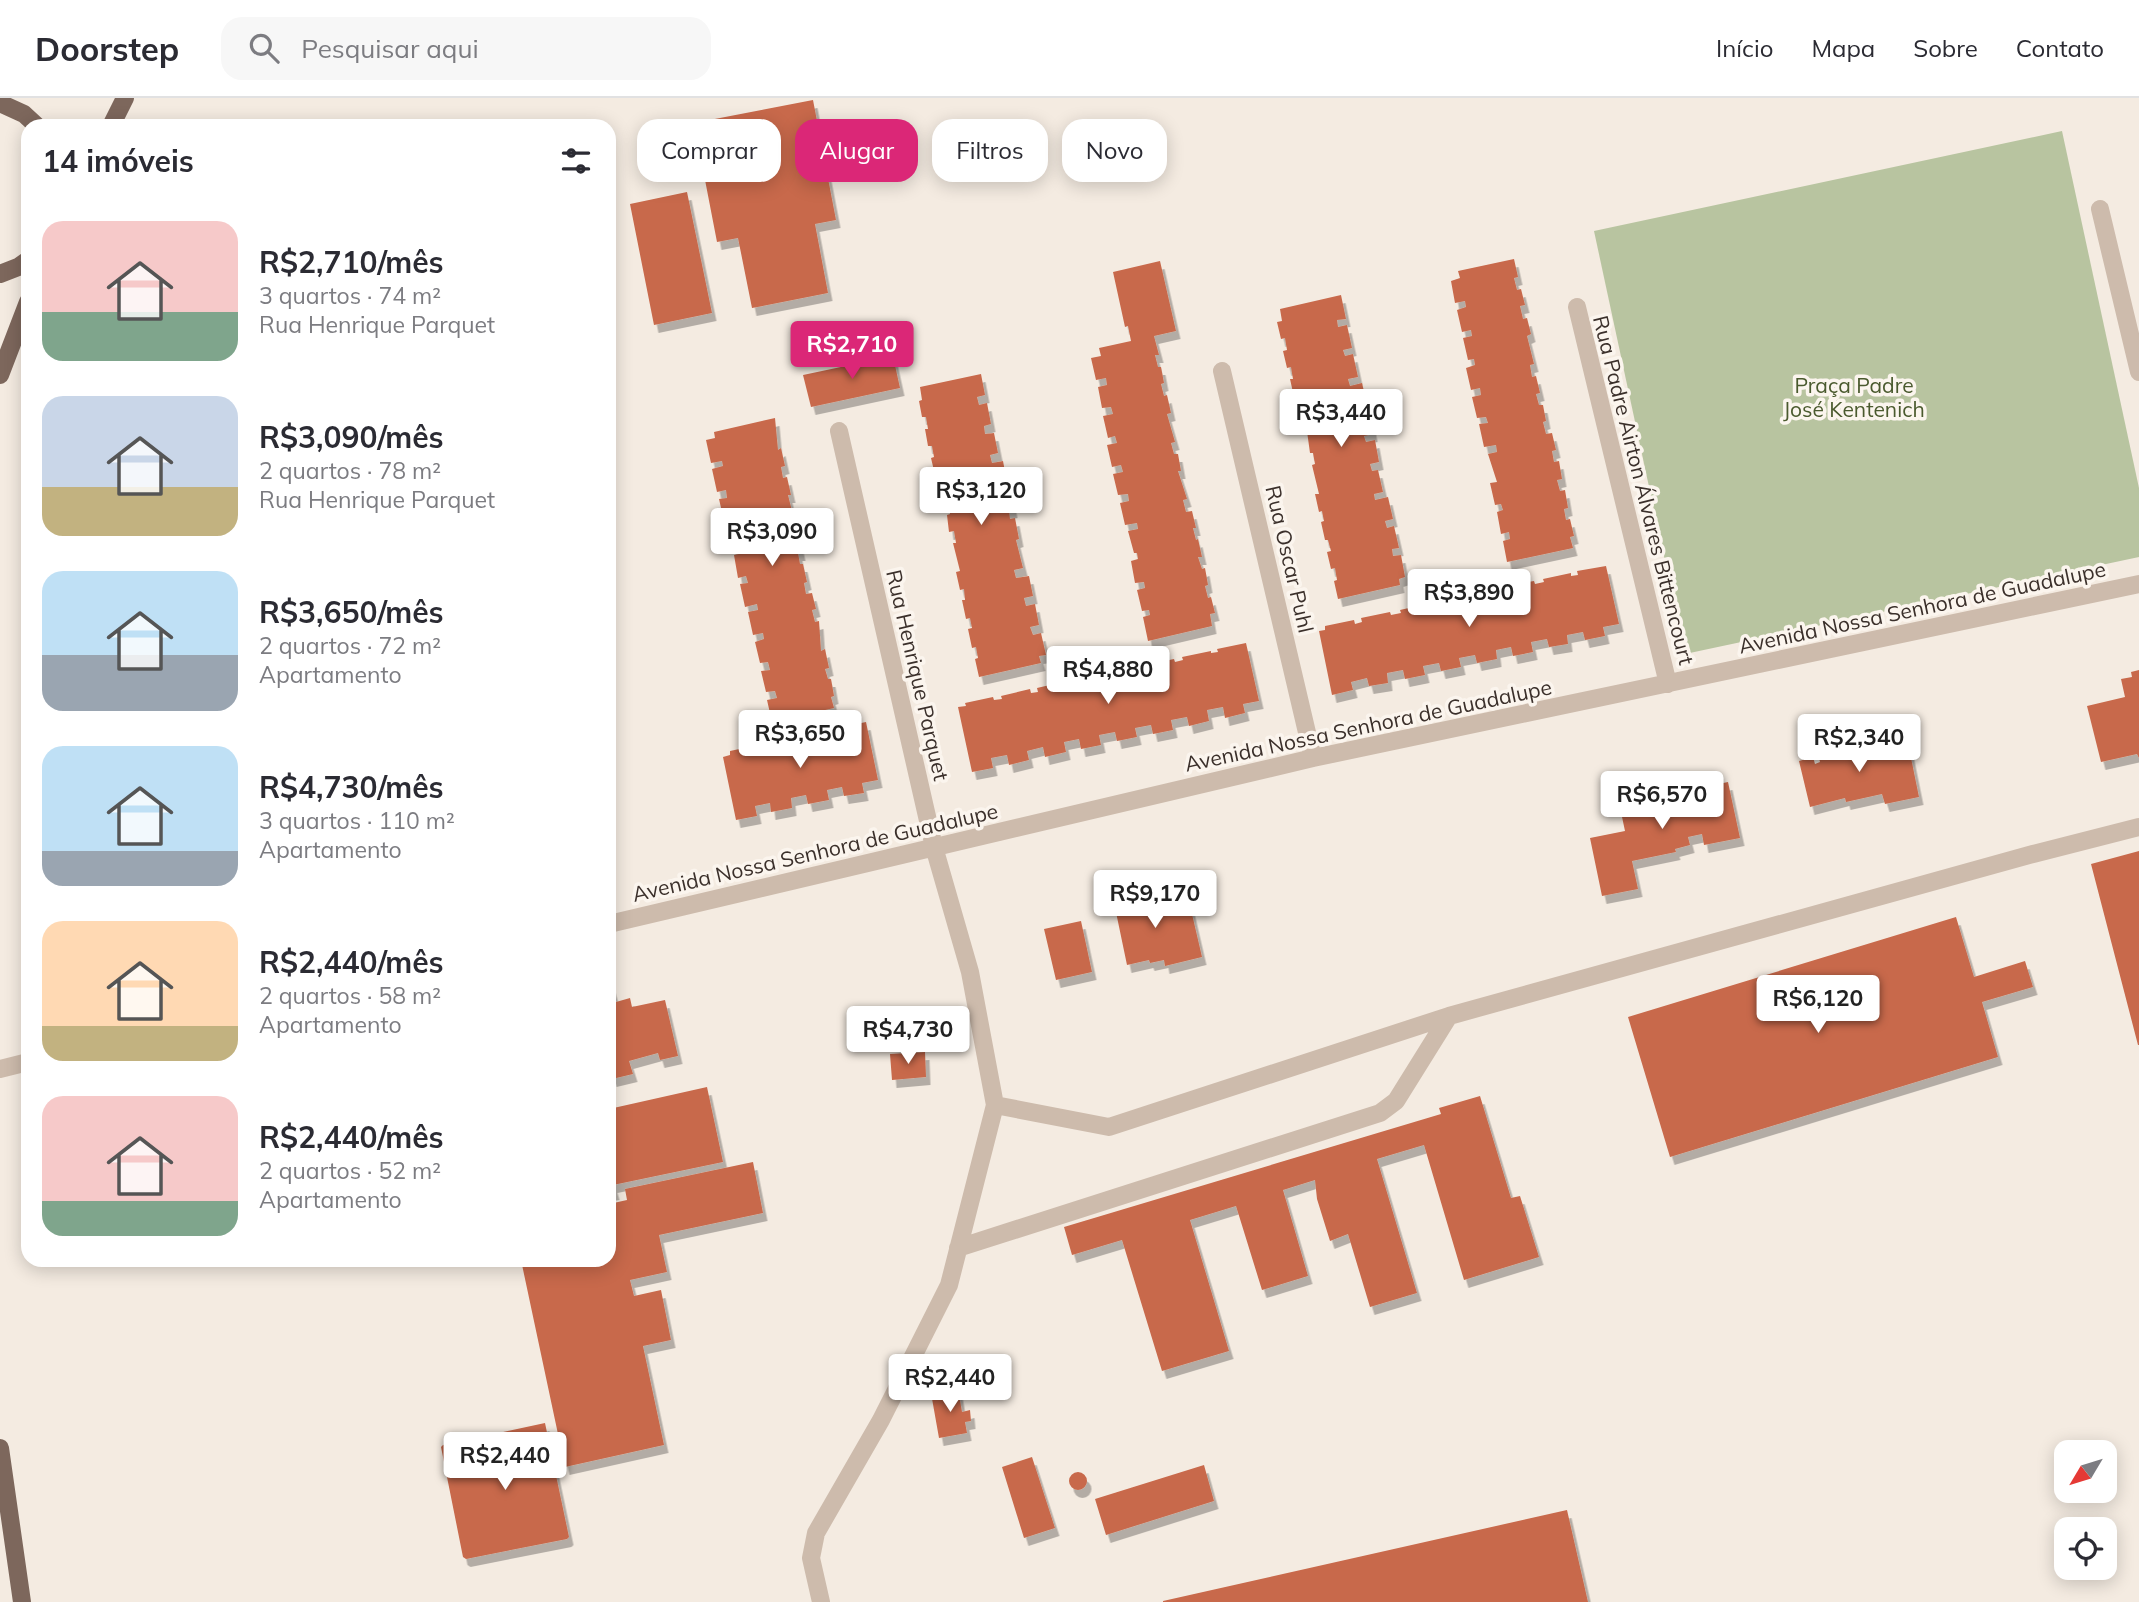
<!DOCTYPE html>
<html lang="pt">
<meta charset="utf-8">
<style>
body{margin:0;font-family:Mulish,sans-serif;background:#f7f7f7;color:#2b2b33;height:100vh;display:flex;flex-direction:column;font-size:26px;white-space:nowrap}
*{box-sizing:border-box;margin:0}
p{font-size:23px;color:#7c7c81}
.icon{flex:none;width:38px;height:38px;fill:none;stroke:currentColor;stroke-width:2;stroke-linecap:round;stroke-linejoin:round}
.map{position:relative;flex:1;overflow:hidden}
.panel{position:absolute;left:21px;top:21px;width:595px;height:1148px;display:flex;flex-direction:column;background:#fff;border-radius:21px;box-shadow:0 4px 18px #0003}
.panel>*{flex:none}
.top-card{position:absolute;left:637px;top:21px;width:665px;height:63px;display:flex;gap:14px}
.needle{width:46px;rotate:232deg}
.tools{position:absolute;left:2054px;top:1342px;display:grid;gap:14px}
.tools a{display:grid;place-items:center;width:63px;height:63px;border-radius:14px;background:#fff;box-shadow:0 4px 18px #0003;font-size:35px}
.price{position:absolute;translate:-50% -60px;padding:0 16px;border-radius:7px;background:#fff;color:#222;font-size:23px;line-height:46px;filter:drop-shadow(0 2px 4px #0008)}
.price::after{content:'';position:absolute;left:50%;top:42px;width:21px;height:16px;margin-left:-10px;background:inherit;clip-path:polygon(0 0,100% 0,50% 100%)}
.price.on{background:#db2777;color:#fff}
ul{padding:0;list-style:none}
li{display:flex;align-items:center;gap:21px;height:175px;padding:0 21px}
li span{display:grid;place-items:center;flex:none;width:196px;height:140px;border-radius:21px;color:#555}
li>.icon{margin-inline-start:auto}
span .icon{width:84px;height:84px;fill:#fffc;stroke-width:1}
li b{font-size:30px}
h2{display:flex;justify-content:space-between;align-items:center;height:84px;padding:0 21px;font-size:30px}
.tag{padding:0 24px;border-radius:21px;background:#fff;box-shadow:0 4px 18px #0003;font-size:24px;line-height:63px}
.tag.on{background:#db2777;color:#fff}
header{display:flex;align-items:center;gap:42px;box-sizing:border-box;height:98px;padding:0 35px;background:#fff;border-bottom:2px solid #e1e1e2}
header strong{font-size:33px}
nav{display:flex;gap:38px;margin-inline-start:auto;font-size:24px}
.search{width:490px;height:63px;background:#f7f7f7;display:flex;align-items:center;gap:18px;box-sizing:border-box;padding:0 24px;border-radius:21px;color:#7c7c81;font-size:26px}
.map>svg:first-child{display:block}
.green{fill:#b8c4a0}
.building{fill:#c8694b;filter:url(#shadow)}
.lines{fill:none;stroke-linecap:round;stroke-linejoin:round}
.minor{stroke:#cdbbac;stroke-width:18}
.major{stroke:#7d675c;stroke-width:18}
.labels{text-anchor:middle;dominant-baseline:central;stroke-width:7;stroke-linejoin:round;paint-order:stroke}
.park-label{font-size:21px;fill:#4a5a2e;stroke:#fbf5ee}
.street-label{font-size:21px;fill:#3b302b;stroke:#fbf5ee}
</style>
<header>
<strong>Doorstep</strong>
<div class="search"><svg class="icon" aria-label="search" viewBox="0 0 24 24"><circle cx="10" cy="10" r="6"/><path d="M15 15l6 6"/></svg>Pesquisar aqui</div>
<nav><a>Início</a><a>Mapa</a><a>Sobre</a><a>Contato</a></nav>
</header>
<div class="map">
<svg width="2139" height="1504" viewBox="0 0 2139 1504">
<defs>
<filter id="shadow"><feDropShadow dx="4.5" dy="8" stdDeviation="0" flood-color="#0004"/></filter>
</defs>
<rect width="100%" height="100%" fill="#f4ebe1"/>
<!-- green -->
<path class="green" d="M2062,33L2139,390V459L1685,556L1594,133Z"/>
<!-- building -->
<path class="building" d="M813,2L836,122L815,126L828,195L752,210L738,140L717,144L694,25Z
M687,94L712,215L654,227L630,106Z
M1514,161L1518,179L1514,180L1517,192L1521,191L1525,207L1520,208L1523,221L1527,220L1531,236L1527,238L1534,266L1530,267L1532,279L1536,278L1540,295L1536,296L1539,307H1543L1546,323L1543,324L1546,336L1552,335L1556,352L1552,353L1554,364L1559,363L1562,381L1557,382L1560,393L1565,392L1568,410L1564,411L1566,422L1570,421L1574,438L1570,439L1573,450L1507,464L1503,443L1510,441L1509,434L1501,436L1497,414L1503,412L1501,406L1495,407L1490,385L1497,384L1488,356L1497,354L1496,347L1484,349L1479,326L1488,325L1486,319L1477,320L1472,299L1481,297L1480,290L1471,292L1466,270L1475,267L1474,261L1468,262L1463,240L1472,238L1471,232L1462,234L1457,212L1466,209L1465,203L1455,205L1451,183L1460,180L1458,173Z
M1160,163L1176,233L1154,238L1159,257H1155L1158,269H1161L1164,285L1161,286L1164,298L1167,297L1171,315L1167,316L1175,344L1171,345L1174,356H1178L1181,373H1178L1187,401L1183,402L1186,414L1192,413L1196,430H1193L1196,442L1198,441L1202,459H1198L1202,471L1205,470L1208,487L1205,488L1208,500L1211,499L1215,515L1210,516L1212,528L1148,543L1143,519L1150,517L1149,512L1142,513L1137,492L1145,490L1144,484L1135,485L1131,463L1138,461L1137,455H1134L1128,433L1138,431L1137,425L1125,427L1120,405L1129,403L1128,396L1118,397L1113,376L1123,374L1121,367L1112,369L1107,347L1117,345L1115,338L1108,340L1103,318L1113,316L1111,309L1102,310L1098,289L1107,287L1106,280L1096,282L1091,260L1101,258L1099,250L1131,243L1128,228L1125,229L1113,174Z
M1341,197L1346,221L1337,222L1338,229L1347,227L1352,250L1343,252L1345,258L1353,256L1358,279L1348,281L1350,288L1362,285L1367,306L1357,308L1359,315L1369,313L1373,336L1364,338L1366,344L1375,342L1379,364L1370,366L1372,373L1378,372L1383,394L1374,396L1375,402L1388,399L1393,421L1385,423L1387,430L1394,428L1399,450L1392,451L1393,458L1401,457L1405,479L1399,481L1400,487L1338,501L1334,483L1337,482L1335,470L1331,471L1327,454L1331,453L1328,442H1325L1321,424L1324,423L1322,413L1319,414L1315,396H1319L1312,367L1315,366L1313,355H1310L1306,326L1302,327L1298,309H1302L1300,298L1294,299L1290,281H1293L1291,269L1287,270L1283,253L1287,252L1285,240L1281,241L1277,224L1282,223L1280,211Z
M893,258L900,290L811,309L803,277Z
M981,276L985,297L977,299L979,307L987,305L991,326L984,328L985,336L994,335L998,355L990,357L992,365L1003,363L1007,384L998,385L1000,394L1009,392L1013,412L1009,413L1010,421L1015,420L1019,441L1016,442L1023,470L1014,472L1016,480L1029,478L1033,498L1024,500L1026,508L1035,506L1039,527L1030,529L1033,537L1041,535L1046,557L1039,558L1041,565L979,579L975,561L978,560L976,549L972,550L968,531L972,530L970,520L966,521L962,502H965L964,491L960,492L956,474L960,473L953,445H956L954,433L949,434L947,417L950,416L948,405H943L940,388L944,387L942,376L935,377L931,360L934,359L932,348H928L925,331H928L926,319H922L919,303L922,302L920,289Z
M775,320L778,352L781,350L785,368L781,369L783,380L787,379L791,397H788L795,425L791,426L794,438L797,437L801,455H798L800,466H803L807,484L804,485L806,496L812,495L816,511L812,512L815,524L819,523L821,553L825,551L829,570L825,571L828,581H831L834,598L831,599L834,610L772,624L767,602L777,600L775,593L766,594L761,573L770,572L768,564L760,565L755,544L764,541L763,535L753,537L748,514L758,512L757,506L745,509L740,486L748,485L746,478L738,480L734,457L744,455L741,448L732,451L727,428L737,427L736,420L724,423L719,401L727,400L726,392L717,394L712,371L723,368L722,363L711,365L706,342L715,340L714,334Z
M1606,468L1619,526L1603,529L1605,538L1585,542L1583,534L1567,537L1568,546L1549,549L1547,541L1531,544L1533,554L1513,558L1511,549L1496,552L1497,561L1477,565L1475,557L1459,560L1461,569L1441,573L1439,565L1423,568L1425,577L1405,581L1403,572L1387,575L1388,585L1369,588L1367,580L1351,584L1353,592L1332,597L1319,533L1325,532V528L1354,522L1355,526L1362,524L1361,520L1390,514L1391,517L1401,515L1400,512L1426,506L1427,510L1434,509L1433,504L1462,498L1463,502L1470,501L1469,496L1499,490V494L1506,493L1505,488L1534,483L1535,486L1544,484L1543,481L1571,475V478L1578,477L1577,473Z
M1246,545L1259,603L1243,606L1245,615L1225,620L1223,609L1207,612L1209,623L1189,628L1187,619L1171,622L1173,632L1153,636L1151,627L1135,630L1137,639L1117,643L1115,634L1099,637L1101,647L1081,651L1079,641L1064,644L1066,654L1045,659L1043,649L1027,653L1029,662L1009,667L1007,657L991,660L993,670L972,674L958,609L966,608L965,605L993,599L994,602L1002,601L1001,598L1030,591L1031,595L1038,594L1037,590L1067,583V586L1074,585L1073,582L1102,576V579L1110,577L1109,574L1138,568L1140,572L1146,570L1145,567L1174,561L1175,564L1183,562L1182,559L1211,553V555L1218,554L1217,551Z
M2139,572V660L2137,656L2101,664L2087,608L2125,599L2121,581L2132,579L2131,574Z
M866,624L878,682L862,685L864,695L844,698L842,689L827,692L829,702L808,706L806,697L791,700L792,710L771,714L770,705L755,708L757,718L736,722L723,659L730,657V653L758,647V651L766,649V645L793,639L794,643L803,641L802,637L830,632V635L838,634V630Z
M1833,644L1834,651L1855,646L1857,653L1872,650L1873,653L1908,645L1919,699L1885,706L1882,696L1846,704L1845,700L1810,709L1799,663L1813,659L1815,666L1820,664L1816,649Z
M1728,684L1740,740L1704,747L1702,736L1688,739L1690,747L1675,751L1676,754L1632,763L1638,791L1602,798L1590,740L1625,733L1618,700L1637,696L1639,703Z
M2139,753V947H2138L2091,766Z
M1132,790L1133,795L1148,791L1153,811L1189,803L1202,859L1165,868L1164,862L1150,865L1149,862L1127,867L1112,795Z
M1956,819L1974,879L2025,863L2033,889L1982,904L1998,959L1670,1059L1628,919Z
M1081,823L1092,874L1056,882L1044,831Z
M609,880L616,904L630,900L632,909L665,902L678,958L660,962L658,955L629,963L633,976L612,981L609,970Z
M925,954L926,979L892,982L890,956Z
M707,989L723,1064L613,1087L615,1094L609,1095V1011Z
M1480,998L1511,1100L1520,1098L1539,1159L1464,1182L1424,1047L1377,1061L1417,1195L1370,1209L1348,1136L1330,1143L1317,1101L1315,1082L1283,1092L1308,1178L1262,1192L1236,1108L1190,1122L1229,1253L1162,1273L1122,1142L1072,1157L1064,1129L1441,1016L1439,1010Z
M753,1064L763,1115L659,1137L667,1174L630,1182L634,1198L661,1192L671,1242L643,1248L664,1347L565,1369L521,1162H609V1106L627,1102L625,1091Z
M958,1291L962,1314L970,1312L971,1323L965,1324L967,1335L939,1340L931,1295Z
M545,1325L569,1439L567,1441L466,1461L463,1459L441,1349L443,1347Z
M1032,1359L1055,1430L1024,1440L1002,1369Z
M1204,1367L1214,1403L1106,1437L1095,1401Z
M1069 1383a9 9 0 1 1 18 0a9 9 0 1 1-18 0Z
M1567,1412L1588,1504H1163V1503Z"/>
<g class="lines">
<!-- minor -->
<path class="minor" d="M2100,111L2139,274
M1577,209L1668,586
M1222,273L1313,660
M609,826L1313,660L2139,486
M0,971L28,964
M995,1007L1109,1029L1449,918L2033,756L2139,729
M958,1150L1380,1015L1396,1003L1449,918
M821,1504L811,1460L816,1435L881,1322L949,1187L995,1007L970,874L934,749L839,333"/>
<!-- major -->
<path class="major" d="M0,5L24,16L37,28
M111,28L125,0
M0,176L18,169L28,162
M0,277L28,204
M0,1350L22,1504"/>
</g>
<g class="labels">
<!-- park labels -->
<g class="park-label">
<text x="1854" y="287">Praça Padre<tspan x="1854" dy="24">José Kentenich</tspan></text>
</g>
<!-- street labels -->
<g class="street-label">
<text transform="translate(1644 392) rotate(76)">Rua Padre Airton Álvares Bittencourt</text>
<text transform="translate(1290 461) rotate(77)">Rua Oscar Puhl</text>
<text transform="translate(1922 509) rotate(-12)">Avenida Nossa Senhora de Guadalupe</text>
<text transform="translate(918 577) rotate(77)">Rua Henrique Parquet</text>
<text transform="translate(1368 627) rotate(-12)">Avenida Nossa Senhora de Guadalupe</text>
<text transform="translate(815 754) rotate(-13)">Avenida Nossa Senhora de Guadalupe</text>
</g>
</g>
</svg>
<div class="tools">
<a><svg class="needle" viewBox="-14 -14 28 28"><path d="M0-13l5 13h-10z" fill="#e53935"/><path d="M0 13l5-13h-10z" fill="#7c7c81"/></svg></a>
<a><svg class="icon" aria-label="locate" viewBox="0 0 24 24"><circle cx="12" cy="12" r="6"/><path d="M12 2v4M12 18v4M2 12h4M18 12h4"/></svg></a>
</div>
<b class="price on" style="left:852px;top:283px">R$2,710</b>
<b class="price" style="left:1341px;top:351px">R$3,440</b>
<b class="price" style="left:981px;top:429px">R$3,120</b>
<b class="price" style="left:772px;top:470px">R$3,090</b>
<b class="price" style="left:1469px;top:531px">R$3,890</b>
<b class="price" style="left:1108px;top:608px">R$4,880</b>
<b class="price" style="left:800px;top:672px">R$3,650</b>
<b class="price" style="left:1859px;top:676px">R$2,340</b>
<b class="price" style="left:1662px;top:733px">R$6,570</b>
<b class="price" style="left:1155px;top:832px">R$9,170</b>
<b class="price" style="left:1818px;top:937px">R$6,120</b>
<b class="price" style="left:908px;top:968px">R$4,730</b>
<b class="price" style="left:950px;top:1316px">R$2,440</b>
<b class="price" style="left:505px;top:1394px">R$2,440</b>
<div class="top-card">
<a class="tag">Comprar</a>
<a class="tag on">Alugar</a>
<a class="tag">Filtros</a>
<a class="tag">Novo</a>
</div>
<section class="panel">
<h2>14 imóveis<svg class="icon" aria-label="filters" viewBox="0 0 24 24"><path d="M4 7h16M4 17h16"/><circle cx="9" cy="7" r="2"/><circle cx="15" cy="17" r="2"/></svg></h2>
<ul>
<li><span style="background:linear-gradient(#f6c9c9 65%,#7fa58c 0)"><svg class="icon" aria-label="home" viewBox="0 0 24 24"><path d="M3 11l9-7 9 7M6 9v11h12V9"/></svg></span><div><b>R$2,710/mês</b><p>3 quartos · 74 m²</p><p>Rua Henrique Parquet</p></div></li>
<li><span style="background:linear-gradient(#c9d6e8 65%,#c2b280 0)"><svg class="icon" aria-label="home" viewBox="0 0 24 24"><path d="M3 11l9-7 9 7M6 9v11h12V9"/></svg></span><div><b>R$3,090/mês</b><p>2 quartos · 78 m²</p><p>Rua Henrique Parquet</p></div></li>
<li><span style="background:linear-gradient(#bfe0f5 60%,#9aa5b1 0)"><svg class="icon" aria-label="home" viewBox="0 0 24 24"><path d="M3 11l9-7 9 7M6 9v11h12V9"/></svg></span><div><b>R$3,650/mês</b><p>2 quartos · 72 m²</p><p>Apartamento</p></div></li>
<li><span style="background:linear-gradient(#bfe0f5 75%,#9aa5b1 0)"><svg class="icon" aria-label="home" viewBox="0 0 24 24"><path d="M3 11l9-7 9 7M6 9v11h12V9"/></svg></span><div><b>R$4,730/mês</b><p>3 quartos · 110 m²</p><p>Apartamento</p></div></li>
<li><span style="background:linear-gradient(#ffd9b3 75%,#c2b280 0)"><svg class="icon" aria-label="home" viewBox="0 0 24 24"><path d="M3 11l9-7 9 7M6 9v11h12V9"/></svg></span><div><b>R$2,440/mês</b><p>2 quartos · 58 m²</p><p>Apartamento</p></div></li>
<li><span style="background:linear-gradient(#f6c9c9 75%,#7fa58c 0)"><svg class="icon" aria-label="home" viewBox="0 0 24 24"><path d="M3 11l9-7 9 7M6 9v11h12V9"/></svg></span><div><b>R$2,440/mês</b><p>2 quartos · 52 m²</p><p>Apartamento</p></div></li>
</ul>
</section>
</div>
